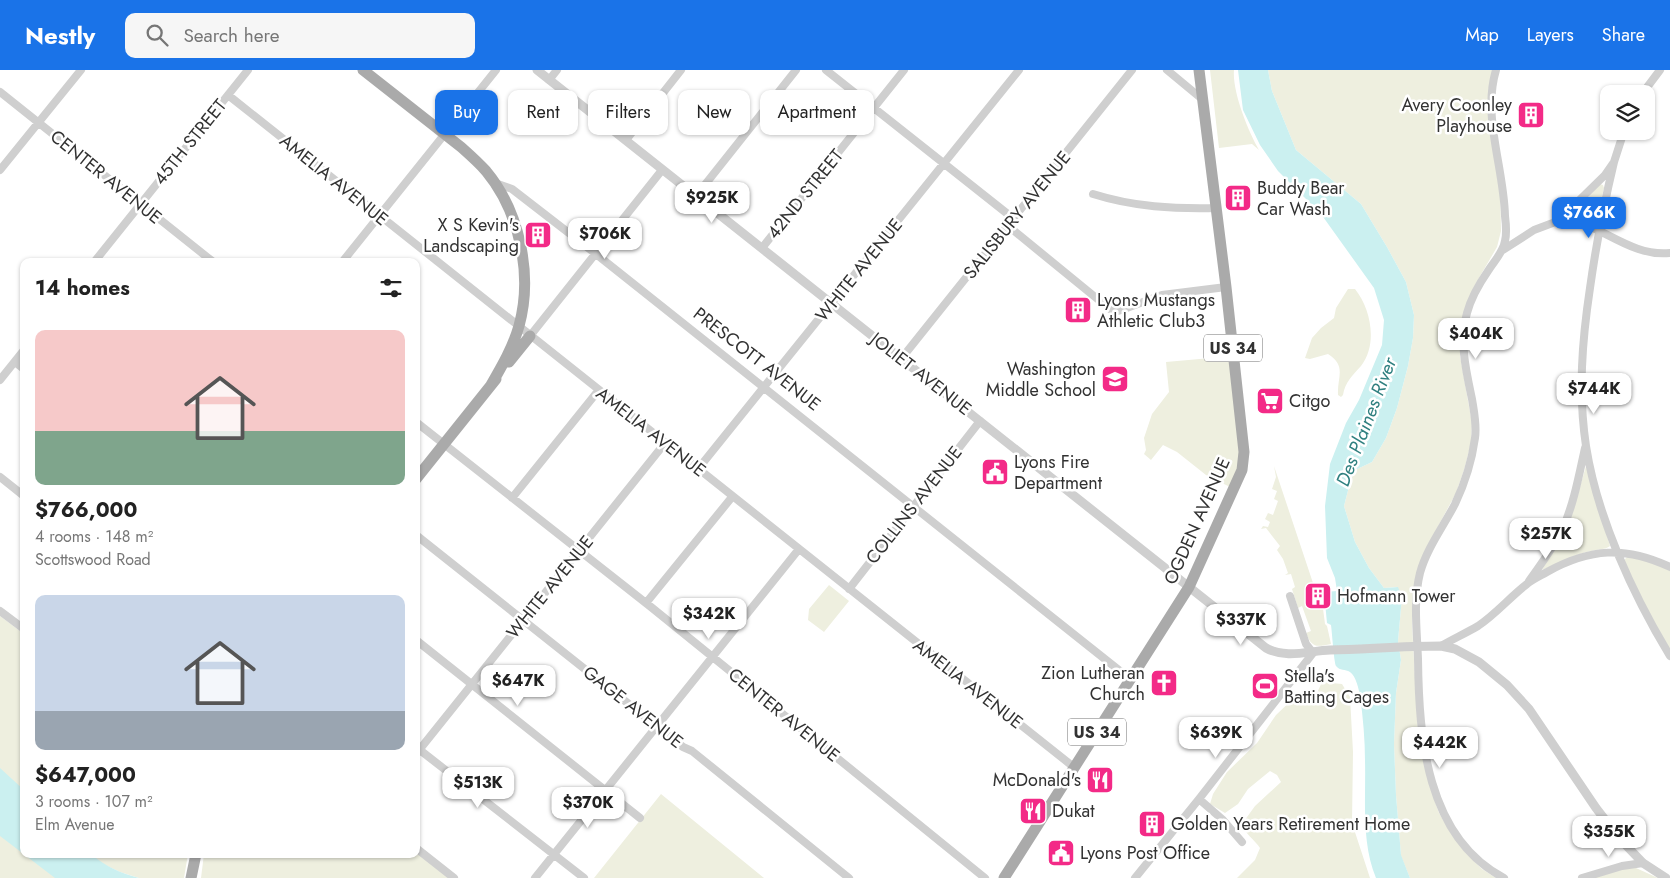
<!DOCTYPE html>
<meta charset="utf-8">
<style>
body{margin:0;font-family:Jost,sans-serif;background:#f6f6f6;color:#222;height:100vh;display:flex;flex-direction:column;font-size:19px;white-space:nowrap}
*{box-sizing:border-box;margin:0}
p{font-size:16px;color:#767676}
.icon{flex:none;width:28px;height:28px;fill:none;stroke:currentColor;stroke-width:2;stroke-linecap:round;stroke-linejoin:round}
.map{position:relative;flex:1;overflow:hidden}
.drawer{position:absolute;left:20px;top:188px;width:400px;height:600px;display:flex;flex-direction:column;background:#fff;border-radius:10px;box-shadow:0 1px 4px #0004}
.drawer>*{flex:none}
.banner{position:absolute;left:435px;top:20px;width:475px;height:45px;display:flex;gap:10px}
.fabs{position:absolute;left:1600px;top:15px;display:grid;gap:10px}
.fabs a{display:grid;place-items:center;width:55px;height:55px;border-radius:10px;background:#fff;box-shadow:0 1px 4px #0004;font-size:25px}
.price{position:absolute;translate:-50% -42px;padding:0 11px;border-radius:10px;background:#fff;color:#222;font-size:16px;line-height:32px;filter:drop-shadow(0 1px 2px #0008)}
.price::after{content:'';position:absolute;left:50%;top:30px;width:15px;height:11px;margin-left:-8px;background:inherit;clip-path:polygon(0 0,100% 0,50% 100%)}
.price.selected{background:#1a73e8;color:#fff}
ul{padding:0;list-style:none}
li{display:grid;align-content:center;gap:10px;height:265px;padding:0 15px}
li span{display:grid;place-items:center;height:155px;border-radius:10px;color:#555}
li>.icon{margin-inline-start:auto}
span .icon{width:90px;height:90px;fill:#fffc;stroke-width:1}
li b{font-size:21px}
h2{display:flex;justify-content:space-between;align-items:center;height:60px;padding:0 15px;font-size:21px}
.pill{padding:0 18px;border-radius:10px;background:#fff;box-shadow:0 1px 4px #0004;font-size:18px;line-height:45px}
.pill.selected{background:#1a73e8;color:#fff}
header{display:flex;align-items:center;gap:30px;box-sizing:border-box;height:70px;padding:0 25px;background:#1a73e8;color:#fff}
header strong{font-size:24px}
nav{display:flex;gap:28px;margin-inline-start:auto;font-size:18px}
.search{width:350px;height:45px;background:#f6f6f6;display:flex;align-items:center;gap:12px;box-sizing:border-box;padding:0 18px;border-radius:10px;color:#767676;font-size:19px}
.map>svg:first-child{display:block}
.green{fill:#eeefdf}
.water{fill:#cbf0f0}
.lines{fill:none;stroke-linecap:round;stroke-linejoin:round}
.minor{stroke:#cfcfcf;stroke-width:8}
.tertiary{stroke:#cfcfcf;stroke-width:9}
.primary{stroke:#aaa;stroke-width:11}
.labels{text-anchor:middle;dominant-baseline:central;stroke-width:5;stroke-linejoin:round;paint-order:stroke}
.shield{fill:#fff;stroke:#707070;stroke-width:1}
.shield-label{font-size:16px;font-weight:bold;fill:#323232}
.poi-label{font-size:18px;fill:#323232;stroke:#fff;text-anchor:start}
.street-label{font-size:18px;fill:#323232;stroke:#fff}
.water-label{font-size:19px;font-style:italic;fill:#308080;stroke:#fff}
</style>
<header>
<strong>Nestly</strong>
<div class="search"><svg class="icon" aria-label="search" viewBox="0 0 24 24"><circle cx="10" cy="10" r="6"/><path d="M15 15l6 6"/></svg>Search here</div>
<nav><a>Map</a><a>Layers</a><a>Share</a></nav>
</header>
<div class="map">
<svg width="1670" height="808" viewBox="0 0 1670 808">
<rect width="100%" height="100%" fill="#fff"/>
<!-- green -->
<path class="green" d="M1210,0H1234C1232,21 1248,61 1259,80L1252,74L1219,78Z
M1268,0H1493L1491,11L1500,112L1501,161L1497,177L1476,213L1460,271V286L1472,353L1471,373L1464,400L1456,423L1429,473L1418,499L1413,521L1412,554L1418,662L1433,726L1439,743L1449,760L1465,782L1482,799L1496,808H1410L1401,786L1396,725L1394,674L1396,623L1401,590L1398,571L1402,527L1397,517L1384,518L1369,498L1355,472L1344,436L1353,401L1372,392L1386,368L1397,338L1408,296L1413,268L1414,245L1406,212L1387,177L1361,134L1296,80L1272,21Z
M1600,114L1603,115L1604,118L1595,154L1572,145Z
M1348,219H1355C1371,239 1378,274 1361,296C1353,305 1345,312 1343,325L1341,327L1338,325C1337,307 1347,296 1328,284L1310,289L1305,288L1312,268L1321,258L1334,248L1336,238Z
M1233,286L1243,383L1232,418L1206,405L1177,382L1163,375L1151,390L1144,384L1146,380L1144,368L1152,344L1169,322L1166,292Z
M1274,396L1315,519V521H1312L1313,533L1322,531L1325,554L1327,556L1331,574C1316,577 1312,578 1306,563L1311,561L1302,536L1298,538L1292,519L1295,517L1291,504L1285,505L1288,503L1283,489L1277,480L1280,476L1266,458L1261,459L1263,456L1268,457L1270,452L1265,449L1268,443L1273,445L1278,431L1274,429L1277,421L1272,419L1276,407Z
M1586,396L1610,476C1605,480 1598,479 1591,481C1573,484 1559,494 1542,500L1570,451Z
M1627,487L1647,490L1670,500V580L1645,536L1624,490Z
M829,515L849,531L824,562L808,550L809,539Z
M0,546L24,564V784H188L184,808H139L120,802L101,793L89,808H0Z
M1322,612L1342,614L1350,627L1353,682L1352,753L1370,808H1237L1255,790L1260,778C1255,770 1244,763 1242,754L1255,736L1281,712L1277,705L1270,701L1248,719L1238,734L1225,743L1210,734L1213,724L1227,702L1257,673L1276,645L1298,624L1306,629L1317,623Z
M661,724L764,808H594Z
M416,782L450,808H201L204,784H416Z
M1627,798H1636L1658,808H1592Z"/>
<!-- water -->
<path class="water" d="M1238,0H1268L1272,21L1296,80L1361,134L1387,177L1406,212L1414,245L1413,268L1408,296L1397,338L1386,368L1372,392L1353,401L1344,436L1355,472L1369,498L1384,518L1398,517L1402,527L1398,571L1401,590L1396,623L1394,674L1396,725L1401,785L1410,808H1376C1361,772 1366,729 1365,691C1365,670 1363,647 1360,626C1359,620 1356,606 1350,602C1345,599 1340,601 1336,596C1334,592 1332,562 1331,555L1327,553L1324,522L1337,521L1335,508L1327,488L1325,436L1330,394L1346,353L1359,330L1382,275L1384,250L1374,218L1321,144L1278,101L1260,75L1243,40Z
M0,698L24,720V784H91C106,797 121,803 139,808H55L0,766Z"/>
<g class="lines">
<!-- minor -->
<path class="minor" d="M826,0L1009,145L1013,160L1111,240L1118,241L1124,239L1162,225L1226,217
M1167,0L1202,29
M1496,0C1482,46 1504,98 1505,146C1506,154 1507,163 1505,171C1503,183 1494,191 1488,201C1479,214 1471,228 1467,243C1459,272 1466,301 1472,329C1474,342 1477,355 1475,368C1472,390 1465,413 1455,434C1443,457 1427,478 1420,503C1413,531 1417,561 1418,589C1419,667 1426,767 1504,808
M549,10L557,0
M0,22L212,191
M1642,24L1660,0
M228,25L1075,698
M626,70L681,0
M1614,92C1604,134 1596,175 1590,218C1582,271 1578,323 1586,376C1597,447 1633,525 1670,586
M0,100L81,0
M495,113L512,119L596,184L1130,609
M1093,124C1134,137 1174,139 1217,138
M696,126L796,0
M1560,149L1605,105L1614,92L1624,61
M762,178L904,0
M1503,180L1534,160L1566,148C1603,156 1631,187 1670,183
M95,191L248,0
M343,191L496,0
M530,266L662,100
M901,289L1132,0
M15,292L24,299
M0,310L24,280
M416,352L651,537L985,808
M698,399L1019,0
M0,407L24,426
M512,428L598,321
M416,465L683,677L692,681L849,808
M1529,511C1541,494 1554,477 1563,458C1574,433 1579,405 1585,378
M849,519L980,351
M646,533L732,427
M0,541L24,559
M416,570L640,748
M1441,576C1453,569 1466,563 1478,556C1496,544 1510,527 1527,514C1533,509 1540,506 1547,502C1590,478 1625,476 1670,497
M416,677L584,808
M416,684L665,373
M1199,729L1223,750L1242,772
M416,778L454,808
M535,808L799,479
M1135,808L1199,729L1313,583L1306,574L1290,526
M1582,808L1622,796L1643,793"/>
<!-- tertiary -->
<path class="tertiary" d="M537,0L1266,578C1286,589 1308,581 1330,580C1367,579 1404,576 1441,576L1455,579L1479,592L1507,615L1529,639L1596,738L1620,769L1643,793L1666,808"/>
<!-- primary -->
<path class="primary" d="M363,0L461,77C470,85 478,92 486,101C520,142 533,205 519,256C513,277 502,296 491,315
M509,292L530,266
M416,409L496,309
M191,808L196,784
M1004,808L1189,517L1242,400L1244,382L1226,217L1199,0"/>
</g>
<!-- icons -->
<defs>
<g id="building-square" transform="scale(1.4375)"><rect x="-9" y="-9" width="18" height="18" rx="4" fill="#f32a87" stroke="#fff"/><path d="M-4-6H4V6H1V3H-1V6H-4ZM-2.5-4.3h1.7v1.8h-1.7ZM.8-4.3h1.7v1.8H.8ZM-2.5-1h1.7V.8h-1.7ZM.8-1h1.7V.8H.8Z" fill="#fff"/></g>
<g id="school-square" transform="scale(1.4375)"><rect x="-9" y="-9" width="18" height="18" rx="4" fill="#f32a87" stroke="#fff"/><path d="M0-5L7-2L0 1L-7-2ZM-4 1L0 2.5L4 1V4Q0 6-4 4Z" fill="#fff"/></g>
<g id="supermarket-square" transform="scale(1.4375)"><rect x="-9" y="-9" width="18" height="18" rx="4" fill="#f32a87" stroke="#fff"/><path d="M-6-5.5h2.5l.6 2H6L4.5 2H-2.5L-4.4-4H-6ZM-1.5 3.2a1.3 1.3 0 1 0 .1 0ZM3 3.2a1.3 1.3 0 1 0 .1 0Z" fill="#fff"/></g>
<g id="civic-square" transform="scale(1.4375)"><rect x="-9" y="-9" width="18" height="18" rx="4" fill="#f32a87" stroke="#fff"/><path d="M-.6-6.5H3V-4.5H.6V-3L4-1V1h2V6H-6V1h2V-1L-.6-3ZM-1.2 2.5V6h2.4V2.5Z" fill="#fff"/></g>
<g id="church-square" transform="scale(1.4375)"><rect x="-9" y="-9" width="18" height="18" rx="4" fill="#f32a87" stroke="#fff"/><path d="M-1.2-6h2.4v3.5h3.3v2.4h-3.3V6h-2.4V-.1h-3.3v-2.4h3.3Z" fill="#fff"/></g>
<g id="stadium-square" transform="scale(1.4375)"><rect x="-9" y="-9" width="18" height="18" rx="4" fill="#f32a87" stroke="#fff"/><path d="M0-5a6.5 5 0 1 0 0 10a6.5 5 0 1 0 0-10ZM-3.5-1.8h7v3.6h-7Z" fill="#fff"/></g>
<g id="restaurant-square" transform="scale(1.4375)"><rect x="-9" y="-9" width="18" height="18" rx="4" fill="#f32a87" stroke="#fff"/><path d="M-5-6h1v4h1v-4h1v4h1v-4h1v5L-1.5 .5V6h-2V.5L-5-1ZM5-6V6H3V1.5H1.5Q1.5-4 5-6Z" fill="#fff"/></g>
</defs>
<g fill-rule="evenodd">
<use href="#building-square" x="1531" y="45"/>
<use href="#building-square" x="1238" y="128"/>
<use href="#building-square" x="538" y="165"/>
<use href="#building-square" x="1078" y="240"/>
<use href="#school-square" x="1115" y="309"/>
<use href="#supermarket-square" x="1270" y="331"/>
<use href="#civic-square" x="995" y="402"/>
<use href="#building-square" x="1318" y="526"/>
<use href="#church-square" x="1164" y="613"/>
<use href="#stadium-square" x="1265" y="616"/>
<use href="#restaurant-square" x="1100" y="710"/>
<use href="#restaurant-square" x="1033" y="741"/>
<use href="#building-square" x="1152" y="754"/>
<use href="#civic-square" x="1061" y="783"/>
</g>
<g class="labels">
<!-- shield labels -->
<g class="shield">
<rect x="1204" y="264.5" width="58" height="27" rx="4"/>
<rect x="1068" y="648.5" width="58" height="27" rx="4"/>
</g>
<g class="shield-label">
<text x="1233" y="278">US 34</text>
<text x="1097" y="662">US 34</text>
</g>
<!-- poi labels -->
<g class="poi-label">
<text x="1512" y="35" text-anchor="end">Avery Coonley<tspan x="1512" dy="21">Playhouse</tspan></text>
<text x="1257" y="118">Buddy Bear<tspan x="1257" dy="21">Car Wash</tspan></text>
<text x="519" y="155" text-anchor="end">X S Kevin's<tspan x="519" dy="21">Landscaping</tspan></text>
<text x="1097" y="230">Lyons Mustangs<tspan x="1097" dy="21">Athletic Club3</tspan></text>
<text x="1096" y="299" text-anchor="end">Washington<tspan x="1096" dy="21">Middle School</tspan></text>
<text x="1289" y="331">Citgo</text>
<text x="1014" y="392">Lyons Fire<tspan x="1014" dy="21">Department</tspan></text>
<text x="1337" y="526">Hofmann Tower</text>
<text x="1145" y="603" text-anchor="end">Zion Lutheran<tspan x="1145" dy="21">Church</tspan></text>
<text x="1284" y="606">Stella's<tspan x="1284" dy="21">Batting Cages</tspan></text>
<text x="1081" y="710" text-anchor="end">McDonald's</text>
<text x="1052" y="741">Dukat</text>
<text x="1171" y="754">Golden Years Retirement Home</text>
<text x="1080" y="783">Lyons Post Office</text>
</g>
<!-- street labels -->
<g class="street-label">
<text transform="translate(190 72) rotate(-51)">45TH STREET</text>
<text transform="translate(106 107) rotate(39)">CENTER AVENUE</text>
<text transform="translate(334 110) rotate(39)">AMELIA AVENUE</text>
<text transform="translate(805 124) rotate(-51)">42ND STREET</text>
<text transform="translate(1017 145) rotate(-51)">SALISBURY AVENUE</text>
<text transform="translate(859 200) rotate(-51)">WHITE AVENUE</text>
<text transform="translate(757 289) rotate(38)">PRESCOTT AVENUE</text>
<text transform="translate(921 304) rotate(38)">JOLIET AVENUE</text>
<text transform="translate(651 362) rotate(38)">AMELIA AVENUE</text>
<text transform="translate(914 435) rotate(-52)">COLLINS AVENUE</text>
<text transform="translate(1197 451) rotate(-66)">OGDEN AVENUE</text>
<text transform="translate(550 517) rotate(-51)">WHITE AVENUE</text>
<text transform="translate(968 614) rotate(38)">AMELIA AVENUE</text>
<text transform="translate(633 637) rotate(38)">GAGE AVENUE</text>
<text transform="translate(784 645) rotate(39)">CENTER AVENUE</text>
</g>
<!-- water labels -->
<g class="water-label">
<text transform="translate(1366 352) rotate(-69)">Des Plaines River</text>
</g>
</g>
</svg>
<div class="fabs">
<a><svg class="icon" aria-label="layers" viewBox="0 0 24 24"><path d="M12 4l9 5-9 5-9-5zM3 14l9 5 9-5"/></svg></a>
</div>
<b class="price" style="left:712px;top:154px">$925K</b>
<b class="price selected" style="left:1589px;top:169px">$766K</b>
<b class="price" style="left:605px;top:190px">$706K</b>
<b class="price" style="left:1476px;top:290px">$404K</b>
<b class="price" style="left:1594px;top:345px">$744K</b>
<b class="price" style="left:1546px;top:490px">$257K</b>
<b class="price" style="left:709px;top:570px">$342K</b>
<b class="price" style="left:1241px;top:576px">$337K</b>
<b class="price" style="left:518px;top:637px">$647K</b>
<b class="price" style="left:1216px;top:689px">$639K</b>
<b class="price" style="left:1440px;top:699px">$442K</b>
<b class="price" style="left:478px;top:739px">$513K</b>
<b class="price" style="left:588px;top:759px">$370K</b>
<b class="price" style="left:1609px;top:788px">$355K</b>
<div class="banner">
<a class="pill selected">Buy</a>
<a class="pill">Rent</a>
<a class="pill">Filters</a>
<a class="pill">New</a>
<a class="pill">Apartment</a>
</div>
<section class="drawer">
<h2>14 homes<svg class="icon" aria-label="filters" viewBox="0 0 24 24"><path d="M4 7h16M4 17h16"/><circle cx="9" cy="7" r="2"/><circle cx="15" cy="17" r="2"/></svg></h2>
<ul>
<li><span style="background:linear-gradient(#f6c9c9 65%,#7fa58c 0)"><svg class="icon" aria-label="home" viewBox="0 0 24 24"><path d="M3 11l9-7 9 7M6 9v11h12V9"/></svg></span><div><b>$766,000</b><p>4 rooms · 148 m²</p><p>Scottswood Road</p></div></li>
<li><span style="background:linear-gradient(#c9d6e8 75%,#9aa5b1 0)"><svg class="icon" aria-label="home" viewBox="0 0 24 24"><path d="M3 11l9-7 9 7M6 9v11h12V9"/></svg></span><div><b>$647,000</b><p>3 rooms · 107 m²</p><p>Elm Avenue</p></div></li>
</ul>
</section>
</div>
